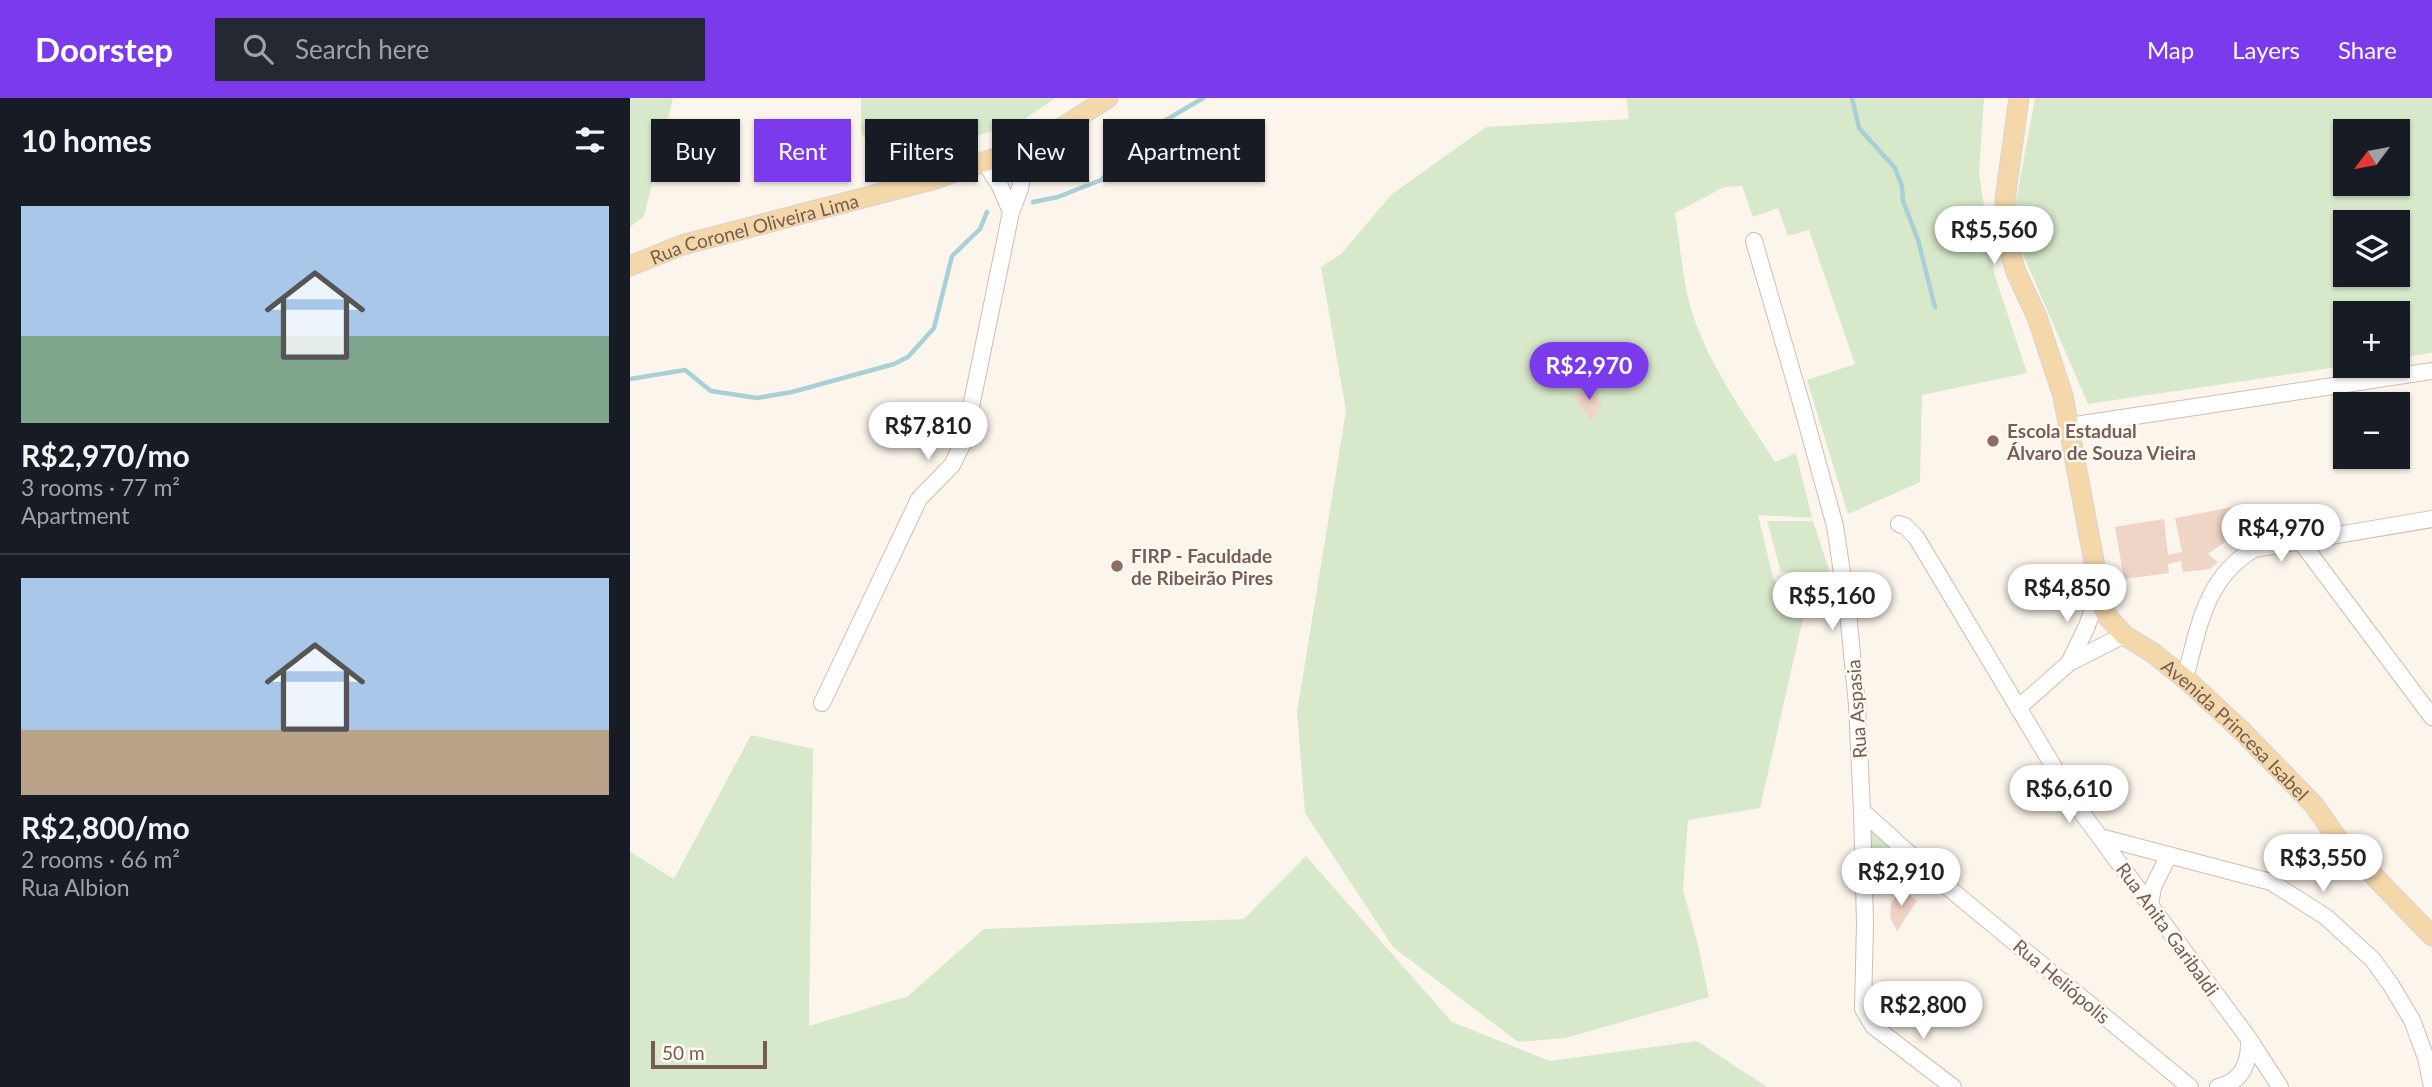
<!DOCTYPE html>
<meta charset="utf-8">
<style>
body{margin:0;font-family:Lato,sans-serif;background:#242831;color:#f1f3f6;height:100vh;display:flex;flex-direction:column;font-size:26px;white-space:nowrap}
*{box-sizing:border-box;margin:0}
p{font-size:23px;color:#9ea1a6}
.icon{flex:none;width:38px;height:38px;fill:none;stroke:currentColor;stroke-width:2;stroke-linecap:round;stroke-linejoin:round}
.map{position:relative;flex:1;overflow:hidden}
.panel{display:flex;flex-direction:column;background:#171b24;width:630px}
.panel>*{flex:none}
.guide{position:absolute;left:21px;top:21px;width:665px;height:63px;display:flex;gap:14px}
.needle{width:46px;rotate:238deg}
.fabs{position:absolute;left:1703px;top:21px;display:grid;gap:14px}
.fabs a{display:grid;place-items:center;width:77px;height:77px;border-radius:0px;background:#171b24;box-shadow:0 2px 5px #0004;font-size:35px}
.scale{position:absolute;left:21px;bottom:18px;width:116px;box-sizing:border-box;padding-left:7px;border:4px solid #765d50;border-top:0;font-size:19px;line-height:24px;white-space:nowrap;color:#765d50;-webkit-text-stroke:5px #fef9f3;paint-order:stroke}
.price{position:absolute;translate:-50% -60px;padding:0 16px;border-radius:24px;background:#fff;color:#222;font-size:23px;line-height:46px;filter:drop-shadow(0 2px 4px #0008)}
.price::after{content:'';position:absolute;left:50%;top:42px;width:21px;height:16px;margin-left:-10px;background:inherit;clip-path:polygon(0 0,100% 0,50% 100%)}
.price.current{background:#7c3aed;color:#fff}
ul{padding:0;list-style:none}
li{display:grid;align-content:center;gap:14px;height:371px;padding:0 21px}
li+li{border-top:2px solid #363941}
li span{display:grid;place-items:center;height:217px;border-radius:0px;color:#555}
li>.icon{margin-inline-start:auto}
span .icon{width:126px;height:126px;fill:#fffc;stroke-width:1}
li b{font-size:30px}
h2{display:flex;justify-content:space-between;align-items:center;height:84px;padding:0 21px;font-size:30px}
.chip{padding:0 24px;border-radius:0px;background:#171b24;box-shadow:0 2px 5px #0004;font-size:24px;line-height:63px}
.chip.current{background:#7c3aed;color:#fff}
header{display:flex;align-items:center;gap:42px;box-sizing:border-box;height:98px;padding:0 35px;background:#7c3aed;color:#fff}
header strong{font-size:33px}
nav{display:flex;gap:38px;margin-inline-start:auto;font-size:24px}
.search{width:490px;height:63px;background:#242831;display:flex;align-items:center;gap:18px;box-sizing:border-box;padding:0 24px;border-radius:0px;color:#9ea1a6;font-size:26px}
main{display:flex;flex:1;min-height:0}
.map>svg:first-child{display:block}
.green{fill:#d8e9cb;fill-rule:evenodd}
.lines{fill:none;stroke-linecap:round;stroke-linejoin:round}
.stream{stroke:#a8d0d6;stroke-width:4.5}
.building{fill:#efd5c5}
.minor-casing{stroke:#cebeb2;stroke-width:18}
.major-casing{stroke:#d9d2ce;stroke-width:21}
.minor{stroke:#fff;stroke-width:16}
.major{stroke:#f5d8aa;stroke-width:19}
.education-dot{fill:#8d6e63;stroke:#fef9f3;stroke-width:2.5}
.labels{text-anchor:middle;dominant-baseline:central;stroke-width:5;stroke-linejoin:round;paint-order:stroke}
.street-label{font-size:19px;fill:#765d50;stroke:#fef9f3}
.education-label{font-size:19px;font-weight:bold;fill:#785e54;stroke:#fef9f3;text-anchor:start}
</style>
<header>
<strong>Doorstep</strong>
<div class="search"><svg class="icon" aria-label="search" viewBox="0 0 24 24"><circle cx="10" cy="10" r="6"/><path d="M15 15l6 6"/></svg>Search here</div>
<nav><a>Map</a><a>Layers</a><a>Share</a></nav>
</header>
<main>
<section class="panel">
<h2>10 homes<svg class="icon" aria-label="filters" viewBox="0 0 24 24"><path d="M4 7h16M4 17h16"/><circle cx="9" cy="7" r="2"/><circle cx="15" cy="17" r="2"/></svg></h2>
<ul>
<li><span style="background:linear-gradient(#a9c7e8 60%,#7fa58c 0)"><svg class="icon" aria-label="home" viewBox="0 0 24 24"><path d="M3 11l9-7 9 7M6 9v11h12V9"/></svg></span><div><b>R$2,970/mo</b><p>3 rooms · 77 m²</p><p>Apartment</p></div></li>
<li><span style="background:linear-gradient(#a9c7e8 70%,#b9a48a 0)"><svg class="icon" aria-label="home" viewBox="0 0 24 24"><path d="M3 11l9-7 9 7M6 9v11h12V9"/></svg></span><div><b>R$2,800/mo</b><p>2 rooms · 66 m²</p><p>Rua Albion</p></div></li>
</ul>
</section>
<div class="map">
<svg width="1802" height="989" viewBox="0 0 1802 989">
<rect width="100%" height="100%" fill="#fcf5ec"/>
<!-- green -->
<path class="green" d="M0,0H43L14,118L0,129Z
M231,0H426L387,26L259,63L231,36Z
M996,0H1354L1349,75L1365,178L1397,275L1292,297L1290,384L1218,416L1177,282L1225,266L1179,132L1158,138L1148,110L1123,119L1112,88L1094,89L1045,115C1051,149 1052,184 1063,217C1080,269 1116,318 1145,364L1166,355L1182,420L1128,417L1144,483L1180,490L1130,710L1058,722L1053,791L1068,847L1079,899L936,940L888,944L763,849L675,715L667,614L716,313L691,169L711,156L762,96L856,29L999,21Z
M1405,0H1802V255L1768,260V215H1715V268L1458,306L1381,129ZM1715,33H1768V86H1715ZM1715,124H1768V177H1715Z
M1137,423H1183L1201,478L1151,474Z
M121,637L183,651L179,928L278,898L354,831L614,821L676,758L822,924L920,963L1067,943L1137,989H0V754L44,781Z
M1236,729L1264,744L1290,772L1238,766Z"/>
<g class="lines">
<!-- stream -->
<path class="stream" d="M1222,0L1229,30L1265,70L1272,88L1273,103L1288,142L1305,209
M403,104L428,99L471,82L531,25L573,0
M0,281L55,272L81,293L127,300L162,294L264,266L278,259L304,230L322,158L350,131L357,114"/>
</g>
<!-- building -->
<path class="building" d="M958,288L973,307L966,312L969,316L961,322L944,299Z
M1603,409L1606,436L1578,456L1588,464L1580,471L1553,474L1551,463L1538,466L1539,475L1494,481L1485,429L1534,421L1538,457L1552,454L1545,420Z
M1272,791L1287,803L1267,833L1260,819L1261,805Z"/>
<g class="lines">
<!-- minor casing -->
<g class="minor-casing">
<path id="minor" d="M354,63L370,88L381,114
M1124,143L1172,308L1205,428L1218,514L1227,607L1232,713L1235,825L1233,911L1243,928L1323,989
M1439,328L1802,273
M1269,426L1275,428L1286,439L1449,711L1619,941L1650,989
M1671,444L1802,619
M1439,565L1457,528L1467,499
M1555,580C1569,529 1575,480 1624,451L1802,421
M192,605L289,401L322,367L334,343L381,114L390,91L397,49
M1388,610L1439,565L1494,537
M1232,713L1303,777L1560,989
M1470,739L1641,784L1696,819L1743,862L1761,887L1782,922L1796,960L1802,988
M1234,771H1262L1303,777
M1520,807L1523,789L1539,757
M1588,989C1612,984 1620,965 1619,941"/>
</g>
<!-- major casing -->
<g class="major-casing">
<g id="major">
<path id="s1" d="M1389,0L1375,101L1376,140L1386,174L1407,219L1433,298L1466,474L1467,499L1477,518L1494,537L1523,555L1559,584L1612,633L1684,707L1707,740L1802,838"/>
<path id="s2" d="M0,168L52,147L302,82L397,49L433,29L478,0"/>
</g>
</g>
<!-- minor -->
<use href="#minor" class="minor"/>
<!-- major -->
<use href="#major" class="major"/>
</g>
<!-- markers -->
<g class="education-dot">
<circle cx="1363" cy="343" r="7"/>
<circle cx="487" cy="468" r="7"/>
</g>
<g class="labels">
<!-- street labels -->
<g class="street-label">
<text stroke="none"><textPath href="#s2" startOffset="130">Rua Coronel Oliveira Lima</textPath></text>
<text transform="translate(1226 611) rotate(-94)">Rua Aspasia</text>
<text stroke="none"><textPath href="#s1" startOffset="707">Avenida Princesa Isabel</textPath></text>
<text transform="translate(1538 831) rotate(54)">Rua Anita Garibaldi</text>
<text transform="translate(1432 883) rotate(40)">Rua Heliópolis</text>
</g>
<!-- education labels -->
<g class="education-label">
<text x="1377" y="332">Escola Estadual<tspan x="1377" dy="22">Álvaro de Souza Vieira</tspan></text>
<text x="501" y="457">FIRP - Faculdade<tspan x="501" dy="22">de Ribeirão Pires</tspan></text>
</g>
</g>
</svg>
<div class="fabs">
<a><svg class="needle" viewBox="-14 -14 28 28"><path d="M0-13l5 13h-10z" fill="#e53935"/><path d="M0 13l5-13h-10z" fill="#9ea1a6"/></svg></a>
<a><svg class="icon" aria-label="layers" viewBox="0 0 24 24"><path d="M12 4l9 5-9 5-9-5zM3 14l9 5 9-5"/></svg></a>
<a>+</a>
<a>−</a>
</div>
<div class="scale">50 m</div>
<b class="price" style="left:1364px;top:168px">R$5,560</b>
<b class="price current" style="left:959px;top:304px">R$2,970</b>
<b class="price" style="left:298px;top:364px">R$7,810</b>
<b class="price" style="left:1651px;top:466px">R$4,970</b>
<b class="price" style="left:1437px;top:526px">R$4,850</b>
<b class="price" style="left:1202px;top:534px">R$5,160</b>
<b class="price" style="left:1439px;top:727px">R$6,610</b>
<b class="price" style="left:1693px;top:796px">R$3,550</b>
<b class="price" style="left:1271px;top:810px">R$2,910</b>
<b class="price" style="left:1293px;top:943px">R$2,800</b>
<div class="guide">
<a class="chip">Buy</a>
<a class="chip current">Rent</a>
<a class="chip">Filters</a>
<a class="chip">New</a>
<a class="chip">Apartment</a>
</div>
</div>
</main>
